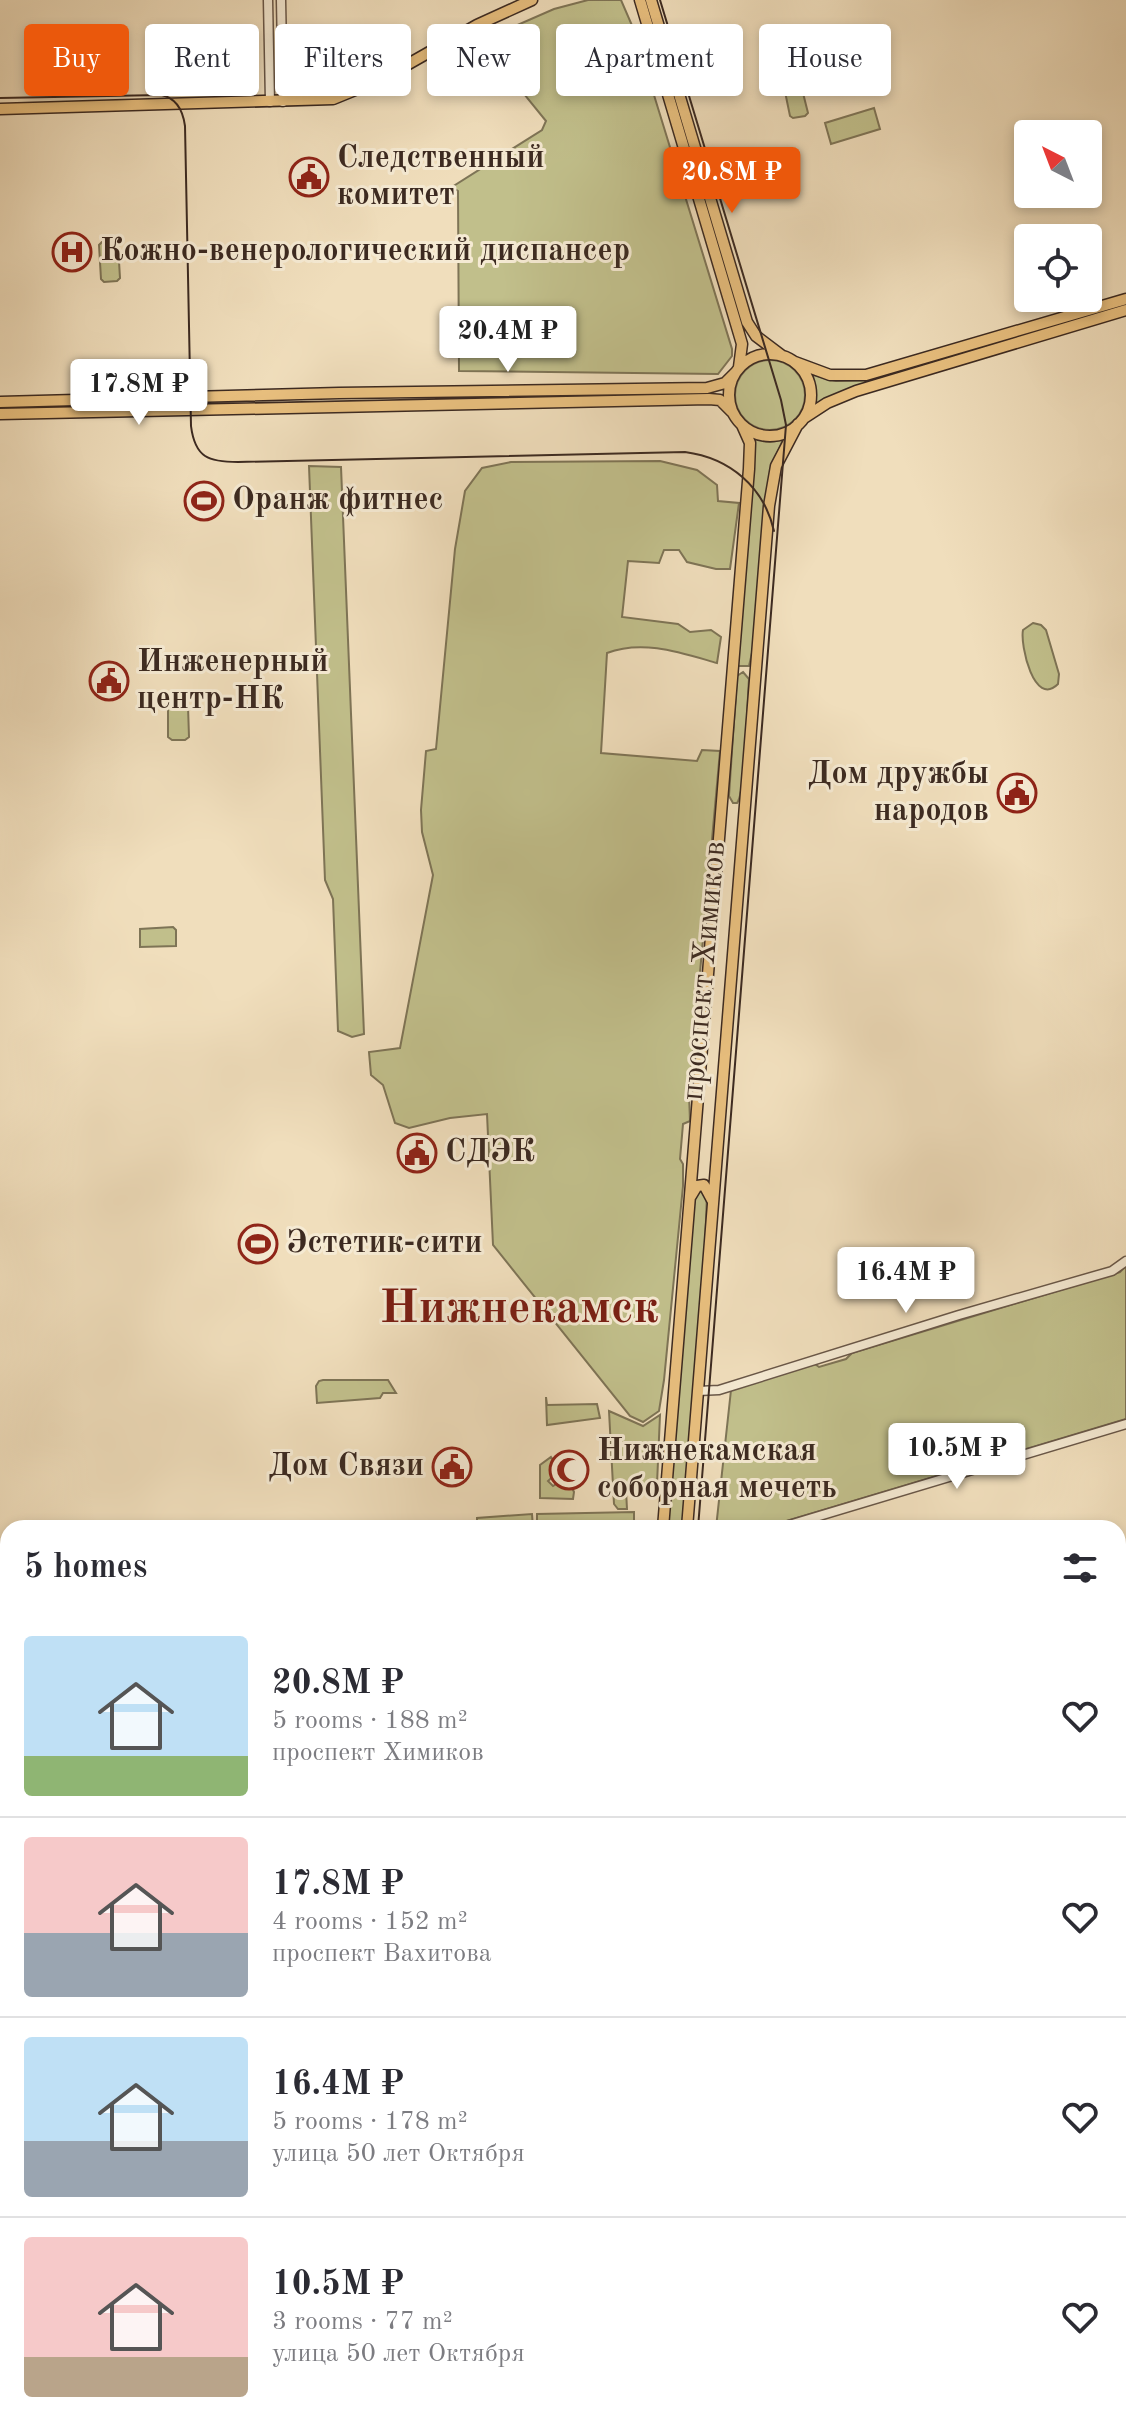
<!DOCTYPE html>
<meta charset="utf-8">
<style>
body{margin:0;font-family:"Old Standard TT",serif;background:#f2f2f3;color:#2b2b33;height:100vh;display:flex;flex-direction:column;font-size:30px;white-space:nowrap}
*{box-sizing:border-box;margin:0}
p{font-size:26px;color:#7c7c81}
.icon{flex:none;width:44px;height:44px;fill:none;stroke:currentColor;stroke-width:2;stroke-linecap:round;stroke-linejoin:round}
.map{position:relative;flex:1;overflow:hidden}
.details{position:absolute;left:0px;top:1520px;width:1126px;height:912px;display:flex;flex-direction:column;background:#fff;border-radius:24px 24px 0 0;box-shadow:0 4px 12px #0003}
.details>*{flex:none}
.guide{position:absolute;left:24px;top:24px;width:1078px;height:72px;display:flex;gap:16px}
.needle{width:52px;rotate:318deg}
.fabs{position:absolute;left:1014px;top:120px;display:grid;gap:16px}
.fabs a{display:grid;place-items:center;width:88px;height:88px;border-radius:8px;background:#fff;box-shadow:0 4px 12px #0003;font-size:40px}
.price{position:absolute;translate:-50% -68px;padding:0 18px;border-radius:8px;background:#fff;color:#222;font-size:26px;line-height:52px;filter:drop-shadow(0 2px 4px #0008)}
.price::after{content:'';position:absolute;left:50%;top:48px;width:24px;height:18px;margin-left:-12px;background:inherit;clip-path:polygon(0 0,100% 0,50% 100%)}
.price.on{background:#ea580c;color:#fff}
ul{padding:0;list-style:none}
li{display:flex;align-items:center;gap:24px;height:200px;padding:0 24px}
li+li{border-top:2px solid #e1e1e2}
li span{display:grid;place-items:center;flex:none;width:224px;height:160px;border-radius:8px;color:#555}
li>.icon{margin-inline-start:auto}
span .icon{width:96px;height:96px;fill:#fffc;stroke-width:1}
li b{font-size:34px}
h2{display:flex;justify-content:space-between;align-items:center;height:96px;padding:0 24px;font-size:34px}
.pill{padding:0 28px;border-radius:8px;background:#fff;box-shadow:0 4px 12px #0003;font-size:28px;line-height:72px}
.pill.on{background:#ea580c;color:#fff}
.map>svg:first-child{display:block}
.green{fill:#c1bf8b;stroke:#7e7456;stroke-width:2}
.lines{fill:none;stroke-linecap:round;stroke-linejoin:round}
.minor-casing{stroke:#695748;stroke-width:11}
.major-casing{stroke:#3c2a21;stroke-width:13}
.minor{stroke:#f5ead3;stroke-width:8}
.major{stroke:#e8bf7e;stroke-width:10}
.tram{stroke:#3c2a21;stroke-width:2}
.labels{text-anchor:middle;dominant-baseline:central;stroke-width:6;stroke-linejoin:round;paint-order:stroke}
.poi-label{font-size:32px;font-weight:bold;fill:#3c2a21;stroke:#f5ead3;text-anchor:start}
.street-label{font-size:32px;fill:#3c2a21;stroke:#f5ead3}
.town-label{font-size:48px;font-weight:bold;fill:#7a1f14;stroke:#f5ead3}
</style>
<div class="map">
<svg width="1126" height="2432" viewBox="0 0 1126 2432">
<rect width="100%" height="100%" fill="#f0debc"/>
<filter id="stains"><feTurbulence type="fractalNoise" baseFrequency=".0025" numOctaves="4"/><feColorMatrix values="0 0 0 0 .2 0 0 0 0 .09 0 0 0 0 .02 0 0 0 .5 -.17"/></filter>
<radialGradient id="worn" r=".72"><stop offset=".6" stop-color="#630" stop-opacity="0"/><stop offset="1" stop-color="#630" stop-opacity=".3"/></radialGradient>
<!-- green -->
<path class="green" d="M588,0H621L634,30L732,349V356L718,374L459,371L458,191L452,187L542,130L546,121L481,41L554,9Z
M799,77L808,113L805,116L793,118L790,116L783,82L785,79Z
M874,108L880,129L831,144L825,123Z
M114,241L118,245L120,278L117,281L104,282L101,279L99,245L102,242Z
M1126,304V307L815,404L813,375L836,381L871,380Z
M735 395a35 35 0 1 1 70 0a35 35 0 1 1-70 0Z
M755,439L770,442L782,440V442L772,465L766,495L754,644L749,666H736Z
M660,461L697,470L717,485L718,501L739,503L730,569H716L687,562L679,550H664L659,563L628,561L622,617L678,624L690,632L711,630L721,637L717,663C682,653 643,639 607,653L601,753L697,761L702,750L720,751L689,1094L690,1121L683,1124L680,1159L683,1164V1186L664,1380L659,1411L643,1422L630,1416L493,1245L487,1114L450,1118L409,1128L395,1123L383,1085L371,1075L369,1052L400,1048L433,875L422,832L421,810L426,751L436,749L455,549L465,491L482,468L511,462Z
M309,466L341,467L364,1034L352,1037L338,1031L333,899L325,880Z
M1033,623L1041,625L1046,630L1059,674L1058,684C1034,708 1020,645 1023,630Z
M743,672L749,679C747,700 746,792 737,803H733L729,796L737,676Z
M171,703H185L188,706L189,737L185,740H172L168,737V707Z
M173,927L176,930V946L140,947V929Z
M700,1188L707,1193L704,1273L682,1528H667L695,1194Z
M1126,1266V1419L763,1528H716L731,1390L815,1364L819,1367L846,1359L852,1353L1120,1272Z
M323,1380H388L396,1393H383L380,1398L317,1403L316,1386L319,1381Z
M546,1397L547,1405L597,1404L600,1418L547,1425Z
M609,1411L643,1426L660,1415L657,1484H634L633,1489L626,1490L627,1509H618L614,1504Z
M551,1457L557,1465V1473L548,1481L553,1486L563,1480L569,1481L574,1492L573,1499L540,1498V1465Z
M634,1512V1528H537V1514Z
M532,1514L533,1528H477V1518Z
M771,2424H1052L1054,2432H771Z"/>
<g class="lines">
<!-- minor casing -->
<g class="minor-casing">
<path id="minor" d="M268,0L270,102
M281,0L283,102
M698,1391L719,1390L959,1315L1112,1271L1126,1261
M779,1528L1126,1424
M0,1565H8
M1118,2395L1126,2393
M1057,2424L1060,2432"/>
</g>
<!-- major casing -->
<g class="major-casing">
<path id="major" d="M640,0L742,344L739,367
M651,0L747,322L756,336L781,355
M0,109L333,99L382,79L477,25L532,0
M729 395a41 41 0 1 1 82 0a41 41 0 1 1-82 0Z
M795,362L830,375H866L1126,299
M0,402L339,393L707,388L725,383L736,372
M0,414L709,399L720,400L732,412
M804,418L827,403L856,391L1126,310
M691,1196L697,1186L704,1185L712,1200
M663,1528L749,469L750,443L742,425
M687,1528L769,506L776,466L798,424
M1118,1982H1126
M1118,1990H1126
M0,2004H8
M0,2017H8
M324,2424V2432
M334,2424V2432
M683,2424V2432
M705,2424V2432"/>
</g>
<!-- minor -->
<use href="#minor" class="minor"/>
<!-- major -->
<use href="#major" class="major"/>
<!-- tram -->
<path class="tram" d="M660,0L781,400L786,425L698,1528
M0,98L161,95C177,98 183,111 185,126L191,426C195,458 209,462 238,462L685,452C730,458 764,487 774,531
M1118,1969L1126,1968"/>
</g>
<!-- icons -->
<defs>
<g id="civic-ring" transform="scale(2)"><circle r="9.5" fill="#f5ead3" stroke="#8f2418" stroke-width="1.5"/><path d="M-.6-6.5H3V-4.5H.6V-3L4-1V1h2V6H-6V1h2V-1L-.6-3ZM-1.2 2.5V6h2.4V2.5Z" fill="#8f2418"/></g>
<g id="hospital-ring" transform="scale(2)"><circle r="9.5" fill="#f5ead3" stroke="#8f2418" stroke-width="1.5"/><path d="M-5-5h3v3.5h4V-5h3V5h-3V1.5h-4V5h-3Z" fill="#8f2418"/></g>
<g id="stadium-ring" transform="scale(2)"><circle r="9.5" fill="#f5ead3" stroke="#8f2418" stroke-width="1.5"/><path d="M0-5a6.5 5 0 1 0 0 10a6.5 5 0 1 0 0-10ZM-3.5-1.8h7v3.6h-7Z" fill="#8f2418"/></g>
<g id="mosque-ring" transform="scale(2)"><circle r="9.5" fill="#f5ead3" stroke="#8f2418" stroke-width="1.5"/><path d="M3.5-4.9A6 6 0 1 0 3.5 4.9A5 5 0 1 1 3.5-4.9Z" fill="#8f2418"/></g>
</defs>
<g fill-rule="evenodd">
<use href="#civic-ring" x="309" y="177"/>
<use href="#hospital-ring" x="72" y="252"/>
<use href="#stadium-ring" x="204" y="501"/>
<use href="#civic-ring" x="109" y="681"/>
<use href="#civic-ring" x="1017" y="793"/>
<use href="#civic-ring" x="417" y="1153"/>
<use href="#stadium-ring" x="258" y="1244"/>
<use href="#civic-ring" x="452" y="1467"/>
<use href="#mosque-ring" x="569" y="1470"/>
</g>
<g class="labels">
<!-- poi labels -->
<g class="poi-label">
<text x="337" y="159">Следственный<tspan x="337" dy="37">комитет</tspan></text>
<text x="100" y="252">Кожно-венерологический диспансер</text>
<text x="232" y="501">Оранж фитнес</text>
<text x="137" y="663">Инженерный<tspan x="137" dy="37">центр-НК</tspan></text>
<text x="989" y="775" text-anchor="end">Дом дружбы<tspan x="989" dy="37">народов</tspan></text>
<text x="445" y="1153">СДЭК</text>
<text x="286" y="1244">Эстетик-сити</text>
<text x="597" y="1452">Нижнекамская<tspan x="597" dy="37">соборная мечеть</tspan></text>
<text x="424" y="1467" text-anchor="end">Дом Связи</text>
</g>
<!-- street labels -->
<g class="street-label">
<text transform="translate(705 971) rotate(-85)">проспект Химиков</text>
</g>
<!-- town labels -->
<g class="town-label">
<text x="519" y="1309">Нижнекамск</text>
</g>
</g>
<rect width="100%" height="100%" filter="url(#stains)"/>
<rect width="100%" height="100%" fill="url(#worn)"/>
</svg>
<div class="fabs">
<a><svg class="needle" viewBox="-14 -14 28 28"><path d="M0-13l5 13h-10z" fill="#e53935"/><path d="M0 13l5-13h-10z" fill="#7c7c81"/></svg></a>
<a><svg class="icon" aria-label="locate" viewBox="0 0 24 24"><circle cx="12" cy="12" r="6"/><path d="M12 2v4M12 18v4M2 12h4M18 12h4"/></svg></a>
</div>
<b class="price on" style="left:732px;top:215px">20.8M ₽</b>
<b class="price" style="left:508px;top:374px">20.4M ₽</b>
<b class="price" style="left:139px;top:427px">17.8M ₽</b>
<b class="price" style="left:906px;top:1315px">16.4M ₽</b>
<b class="price" style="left:957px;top:1491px">10.5M ₽</b>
<div class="guide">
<a class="pill on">Buy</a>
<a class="pill">Rent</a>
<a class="pill">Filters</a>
<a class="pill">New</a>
<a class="pill">Apartment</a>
<a class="pill">House</a>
</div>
<section class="details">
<h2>5 homes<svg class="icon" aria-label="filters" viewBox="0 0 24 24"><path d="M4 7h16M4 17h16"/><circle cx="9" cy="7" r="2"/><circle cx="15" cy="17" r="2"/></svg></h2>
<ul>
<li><span style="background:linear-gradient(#bfe0f5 75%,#8fb573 0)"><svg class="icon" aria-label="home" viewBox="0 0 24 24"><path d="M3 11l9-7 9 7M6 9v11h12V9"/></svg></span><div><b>20.8M ₽</b><p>5 rooms · 188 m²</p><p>проспект Химиков</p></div><svg class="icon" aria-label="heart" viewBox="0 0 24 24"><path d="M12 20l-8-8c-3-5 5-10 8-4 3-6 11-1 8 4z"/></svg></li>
<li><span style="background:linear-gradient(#f6c9c9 60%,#9aa5b1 0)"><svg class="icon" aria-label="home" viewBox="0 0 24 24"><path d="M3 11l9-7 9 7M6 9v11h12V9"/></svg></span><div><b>17.8M ₽</b><p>4 rooms · 152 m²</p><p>проспект Вахитова</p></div><svg class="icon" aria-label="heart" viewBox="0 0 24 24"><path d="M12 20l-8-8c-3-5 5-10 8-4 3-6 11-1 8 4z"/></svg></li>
<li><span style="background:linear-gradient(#bfe0f5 65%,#9aa5b1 0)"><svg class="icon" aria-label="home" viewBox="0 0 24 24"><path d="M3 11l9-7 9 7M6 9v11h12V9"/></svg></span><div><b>16.4M ₽</b><p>5 rooms · 178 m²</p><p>улица 50 лет Октября</p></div><svg class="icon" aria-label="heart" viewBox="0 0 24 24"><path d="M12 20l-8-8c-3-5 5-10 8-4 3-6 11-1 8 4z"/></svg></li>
<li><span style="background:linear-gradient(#f6c9c9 75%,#b9a48a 0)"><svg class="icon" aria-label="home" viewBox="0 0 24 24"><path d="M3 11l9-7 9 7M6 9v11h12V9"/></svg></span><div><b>10.5M ₽</b><p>3 rooms · 77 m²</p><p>улица 50 лет Октября</p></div><svg class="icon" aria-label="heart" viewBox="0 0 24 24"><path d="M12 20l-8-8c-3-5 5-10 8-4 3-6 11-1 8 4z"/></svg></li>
</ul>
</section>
</div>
